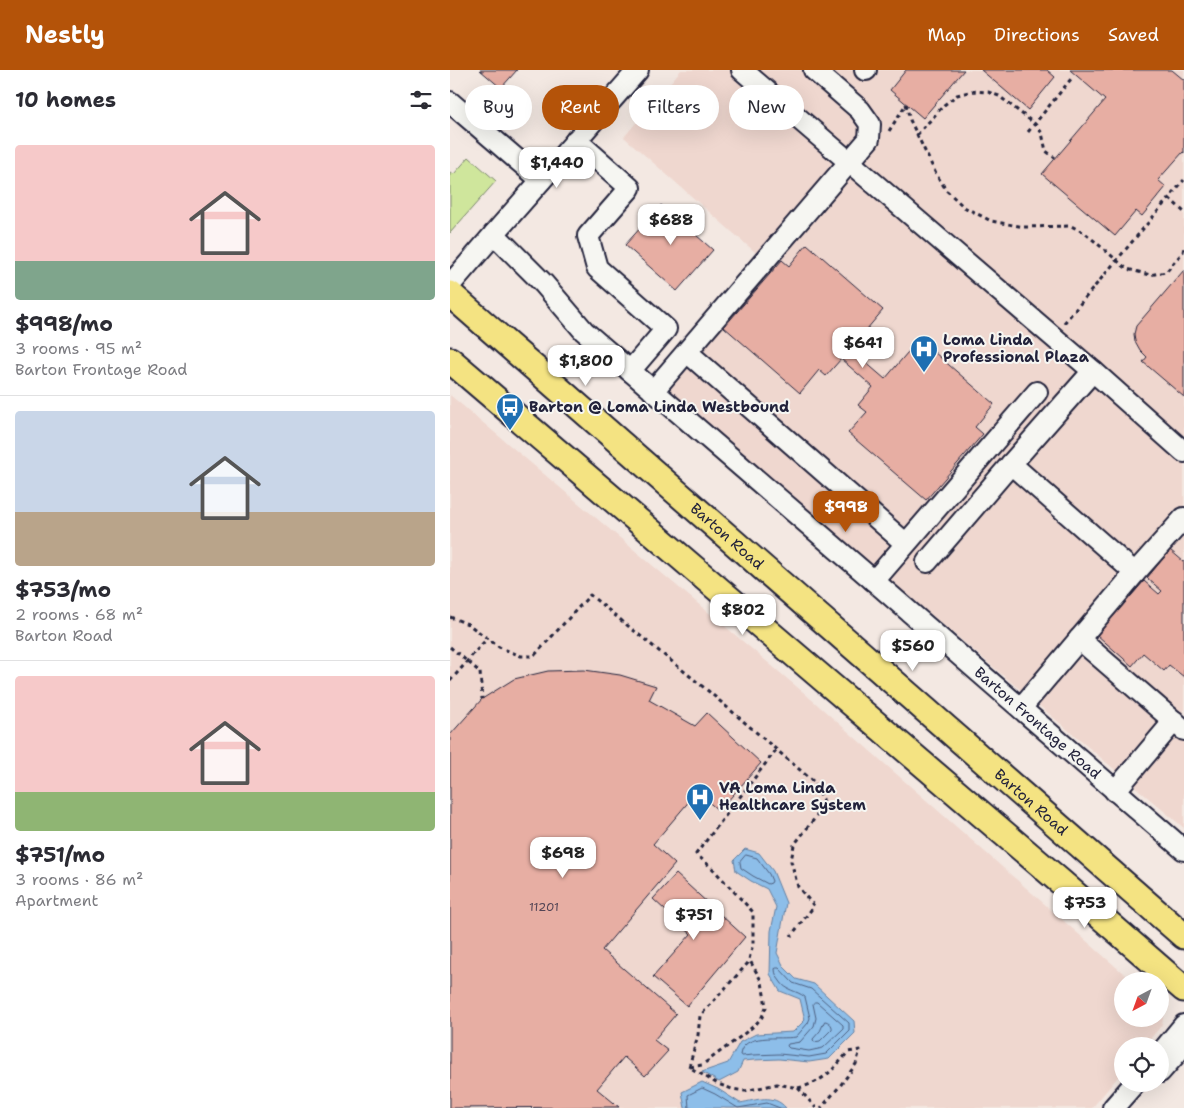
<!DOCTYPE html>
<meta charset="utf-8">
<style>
body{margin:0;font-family:"Shantell Sans",sans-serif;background:#f7f7f7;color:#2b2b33;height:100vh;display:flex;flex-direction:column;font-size:19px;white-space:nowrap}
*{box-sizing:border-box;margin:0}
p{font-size:16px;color:#7c7c81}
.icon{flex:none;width:28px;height:28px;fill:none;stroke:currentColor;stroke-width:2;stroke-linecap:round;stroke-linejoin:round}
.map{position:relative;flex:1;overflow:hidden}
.panel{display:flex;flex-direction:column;background:#fff;width:450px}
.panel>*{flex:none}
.banner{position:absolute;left:15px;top:15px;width:475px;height:45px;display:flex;gap:10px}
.needle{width:32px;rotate:221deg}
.controls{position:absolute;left:664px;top:902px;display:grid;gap:10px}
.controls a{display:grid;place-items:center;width:55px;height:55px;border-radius:50%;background:#fff;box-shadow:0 5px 20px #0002;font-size:25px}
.price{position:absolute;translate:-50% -42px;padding:0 11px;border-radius:10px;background:#fff;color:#222;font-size:16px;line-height:32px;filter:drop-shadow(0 1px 2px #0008)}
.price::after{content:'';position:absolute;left:50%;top:30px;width:15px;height:11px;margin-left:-8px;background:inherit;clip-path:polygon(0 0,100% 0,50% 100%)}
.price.active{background:#b45309;color:#fff}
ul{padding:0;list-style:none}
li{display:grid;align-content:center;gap:10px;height:265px;padding:0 15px}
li+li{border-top:1px solid #e1e1e2}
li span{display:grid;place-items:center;height:155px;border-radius:5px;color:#555}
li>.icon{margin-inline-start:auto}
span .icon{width:90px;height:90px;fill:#fffc;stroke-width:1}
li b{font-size:21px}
h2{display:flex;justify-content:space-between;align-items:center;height:60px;padding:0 15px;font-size:21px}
.chip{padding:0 18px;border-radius:22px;background:#fff;box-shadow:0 5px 20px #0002;font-size:18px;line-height:45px}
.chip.active{background:#b45309;color:#fff}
header{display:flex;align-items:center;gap:30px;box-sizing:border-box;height:70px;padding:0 25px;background:#b45309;color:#fff}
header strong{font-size:24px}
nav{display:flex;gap:28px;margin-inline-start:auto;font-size:18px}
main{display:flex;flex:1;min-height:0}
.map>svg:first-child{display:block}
.built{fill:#efd7cf}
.green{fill:#cfe69c;stroke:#78846c}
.water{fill:#8dbee9;stroke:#6280a3}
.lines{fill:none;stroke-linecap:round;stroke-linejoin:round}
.shore{stroke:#4d6081;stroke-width:1}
.building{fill:#e7aea3;stroke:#22223b}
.minor-casing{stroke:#22223b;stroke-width:24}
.major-casing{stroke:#22223b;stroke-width:29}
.path{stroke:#22223b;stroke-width:3;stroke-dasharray:4 4;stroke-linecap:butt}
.minor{stroke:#f6f6f2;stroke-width:20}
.major{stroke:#f4e382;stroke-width:25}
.labels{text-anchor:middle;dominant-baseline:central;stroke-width:4;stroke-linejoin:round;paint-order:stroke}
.number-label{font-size:12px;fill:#534555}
.poi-label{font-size:15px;font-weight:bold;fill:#22223b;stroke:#f6f6f2;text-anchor:start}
.street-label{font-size:15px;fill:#22223b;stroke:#f6f6f2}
</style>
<header>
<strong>Nestly</strong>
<nav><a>Map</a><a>Directions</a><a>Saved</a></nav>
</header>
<main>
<section class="panel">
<h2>10 homes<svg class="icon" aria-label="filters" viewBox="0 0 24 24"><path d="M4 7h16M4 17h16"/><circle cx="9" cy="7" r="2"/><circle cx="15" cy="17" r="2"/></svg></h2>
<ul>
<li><span style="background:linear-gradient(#f6c9c9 75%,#7fa58c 0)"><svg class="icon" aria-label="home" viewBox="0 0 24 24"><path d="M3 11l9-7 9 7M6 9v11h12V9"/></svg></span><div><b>$998/mo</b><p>3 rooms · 95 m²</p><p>Barton Frontage Road</p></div></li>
<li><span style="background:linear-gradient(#c9d6e8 65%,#b9a48a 0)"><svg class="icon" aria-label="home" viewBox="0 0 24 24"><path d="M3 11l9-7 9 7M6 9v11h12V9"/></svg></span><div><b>$753/mo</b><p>2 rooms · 68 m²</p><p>Barton Road</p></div></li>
<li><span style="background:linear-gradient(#f6c9c9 75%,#8fb573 0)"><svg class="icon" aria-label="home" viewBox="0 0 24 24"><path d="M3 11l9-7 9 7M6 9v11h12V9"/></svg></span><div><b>$751/mo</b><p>3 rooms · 86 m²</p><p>Apartment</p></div></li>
</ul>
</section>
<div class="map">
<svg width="734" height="1038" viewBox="0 0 734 1038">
<rect width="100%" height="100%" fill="#f3e8e2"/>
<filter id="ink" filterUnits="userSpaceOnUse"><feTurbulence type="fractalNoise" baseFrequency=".02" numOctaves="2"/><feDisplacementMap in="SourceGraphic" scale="10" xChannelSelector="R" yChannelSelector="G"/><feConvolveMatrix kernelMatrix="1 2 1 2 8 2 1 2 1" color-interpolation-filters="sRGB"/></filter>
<g filter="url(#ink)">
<!-- built -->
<path class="built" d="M231,0H734V758L201,308L306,183L174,67Z
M0,325L353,622L682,911H672V949H710V937L714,943L712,955L694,976H672V1002L642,1038H0Z"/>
<!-- green -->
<path class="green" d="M19,87L46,111L0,163V102L4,104Z"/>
<!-- water -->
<path class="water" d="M295,779L309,783L323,801L336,833L327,883L334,897L346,909L364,914L404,951L405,963L379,989L359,992L329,989L304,990L293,991L288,1002L269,1012L252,1002L278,993L290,972L306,964L343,962L355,950L350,929L330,921L320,904L321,861L326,837L317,819L301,811L286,801L284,790Z
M252,1012L268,1019L290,1033C307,1030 323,1023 336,1038H235L232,1022Z"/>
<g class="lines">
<!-- shore -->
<path class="shore" d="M296,785L307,788L319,804L322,811L321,813L318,814L303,806L291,798L290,792Z
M327,898H329L343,913L361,919L399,953V961L376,984L359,987L329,984L303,985L292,986L290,985C293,962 329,970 346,967L358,953L360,948L355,927C346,920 336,921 330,911C327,907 325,904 325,899Z
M365,932H367L393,955V959L373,978L359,981L339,978L337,976L338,974L350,972L364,956L366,948L363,934Z
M375,951C378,951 383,955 382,959L370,971L364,972L363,969L370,961Z
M239,1038L238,1025L252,1018L265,1024L288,1038L317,1033L330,1038"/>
</g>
<!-- building -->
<path class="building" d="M30,0H67L51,18Z
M456,0H514L473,48L440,20Z
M531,0H597L605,7L578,40Z
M620,0H722L734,10V83L733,82L708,110L716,117L692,146L686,141L665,166L592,104L655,30Z
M211,135L228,150L237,140L255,155L246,165L263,180L227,221L175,175Z
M357,174L433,240L400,279L435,309L469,269L544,334L525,357L533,364L476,430L398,363L417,342L408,335L423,317L391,289L376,306L369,300L350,323L274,257L332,190L339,196Z
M734,200V327L693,292L697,287L690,280L685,271L684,264L686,256Z
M720,480L734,492V607L719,595L714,601L693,583L682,596L647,565L694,511L709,524L712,521L697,508Z
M134,600L170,605L206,616L199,630L245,656L257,643L311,693L269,741L247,722L203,774L225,794L152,880L226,944L204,970L218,981L195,1006L174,987L147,1019L169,1037L0,1038V665L32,629L64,609L98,601Z
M226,804L295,867L237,936L203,907L241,864L203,829Z"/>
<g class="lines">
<!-- minor casing -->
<g class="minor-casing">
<g id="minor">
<path d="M292,0L643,301"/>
<path d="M415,0H416"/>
<path d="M0,32L91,110"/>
<path d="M126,70L180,118L138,166L147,198L216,259L180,301"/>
<path id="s1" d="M44,164L94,214L134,261L424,511L734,780"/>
<path d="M0,215L44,164L188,0"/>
<path d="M237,282L455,473"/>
<path d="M203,321L419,69L420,54L410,40L364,0"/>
<path d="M561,394L685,503"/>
<path d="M477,492L561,394L643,301L734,382"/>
<path d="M424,511L587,322"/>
<path d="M629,569L734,660"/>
<path d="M571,638L685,503L734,448"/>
<path d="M665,721L724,651"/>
<path d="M710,984L734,955"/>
<path d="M710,1002L733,976"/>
<path d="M663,1038L684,1014"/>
</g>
</g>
<!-- major casing -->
<g class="major-casing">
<g id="major">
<path id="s2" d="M0,224L734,866"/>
<path d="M0,290L612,813L734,919"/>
</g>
</g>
<!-- path -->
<path class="path" d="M456,34L460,50L486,104L497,121L514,137L541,151L574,157L621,156L635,163L677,199L700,205L716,202L733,182L734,177
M439,61L456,34
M578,62L621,9
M467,65L494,35L507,25L523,21L538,22L549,26L585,54L592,63L596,81L605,88
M719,128L734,142
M614,253L734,110
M0,547L18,554L49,577L71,586H84L140,525L257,620L364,712L373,729L372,739L344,775L341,791L348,817L364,836L341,866
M0,577L30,602L32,629
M0,611C13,597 24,582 38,568
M326,680L246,784L262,798L303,842V874L298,893L250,946L248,965L239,997L268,1014L282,1019L295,1021L327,1014L348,1018L366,1038
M240,997L252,995L290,967L305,955L312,947L316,937L312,912L299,889
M348,1018C373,1012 382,1001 398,982L410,980L406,994L390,1016L371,1038"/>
<!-- minor -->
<use href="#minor" class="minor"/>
<!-- major -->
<use href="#major" class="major"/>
</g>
</g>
<!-- icons -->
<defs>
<g id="hospital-pin" transform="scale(1.4375)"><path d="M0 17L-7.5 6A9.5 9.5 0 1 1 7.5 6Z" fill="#1f6fb2" stroke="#f6f6f2"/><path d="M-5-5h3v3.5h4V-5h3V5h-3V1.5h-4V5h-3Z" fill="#fff"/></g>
<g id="bus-pin" transform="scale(1.4375)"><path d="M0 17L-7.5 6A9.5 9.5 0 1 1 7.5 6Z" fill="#1f6fb2" stroke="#f6f6f2"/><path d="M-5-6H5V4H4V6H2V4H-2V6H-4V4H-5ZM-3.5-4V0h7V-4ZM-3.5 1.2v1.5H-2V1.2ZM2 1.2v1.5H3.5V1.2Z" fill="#fff"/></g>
</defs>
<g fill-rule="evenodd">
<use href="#hospital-pin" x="474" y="279"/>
<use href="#bus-pin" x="60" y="337"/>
<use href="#hospital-pin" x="250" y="727"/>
</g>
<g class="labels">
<!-- number labels -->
<g class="number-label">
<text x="94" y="837">11201</text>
</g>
<!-- poi labels -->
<g class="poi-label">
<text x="493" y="270">Loma Linda<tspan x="493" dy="17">Professional Plaza</tspan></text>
<text x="79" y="337">Barton @ Loma Linda Westbound</text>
<text x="269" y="718">VA Loma Linda<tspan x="269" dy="17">Healthcare System</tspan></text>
</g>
<!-- street labels -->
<g class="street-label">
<text stroke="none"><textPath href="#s2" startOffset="368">Barton Road</textPath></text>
<text stroke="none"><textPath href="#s1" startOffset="732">Barton Frontage Road</textPath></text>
<text stroke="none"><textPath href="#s2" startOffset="772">Barton Road</textPath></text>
</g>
</g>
</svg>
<div class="controls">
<a><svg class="needle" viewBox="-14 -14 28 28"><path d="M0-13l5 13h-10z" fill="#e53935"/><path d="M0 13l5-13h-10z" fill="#7c7c81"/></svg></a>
<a><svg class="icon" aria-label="locate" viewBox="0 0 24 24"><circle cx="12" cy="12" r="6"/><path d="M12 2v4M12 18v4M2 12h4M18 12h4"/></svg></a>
</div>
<b class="price" style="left:107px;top:119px">$1,440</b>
<b class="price" style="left:221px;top:176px">$688</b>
<b class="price" style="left:413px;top:299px">$641</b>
<b class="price" style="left:136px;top:317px">$1,800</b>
<b class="price active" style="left:396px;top:463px">$998</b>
<b class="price" style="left:293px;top:566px">$802</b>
<b class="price" style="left:463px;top:602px">$560</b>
<b class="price" style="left:113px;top:809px">$698</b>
<b class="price" style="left:635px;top:859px">$753</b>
<b class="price" style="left:244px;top:871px">$751</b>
<div class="banner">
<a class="chip">Buy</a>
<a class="chip active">Rent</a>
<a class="chip">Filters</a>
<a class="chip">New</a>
</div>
</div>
</main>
